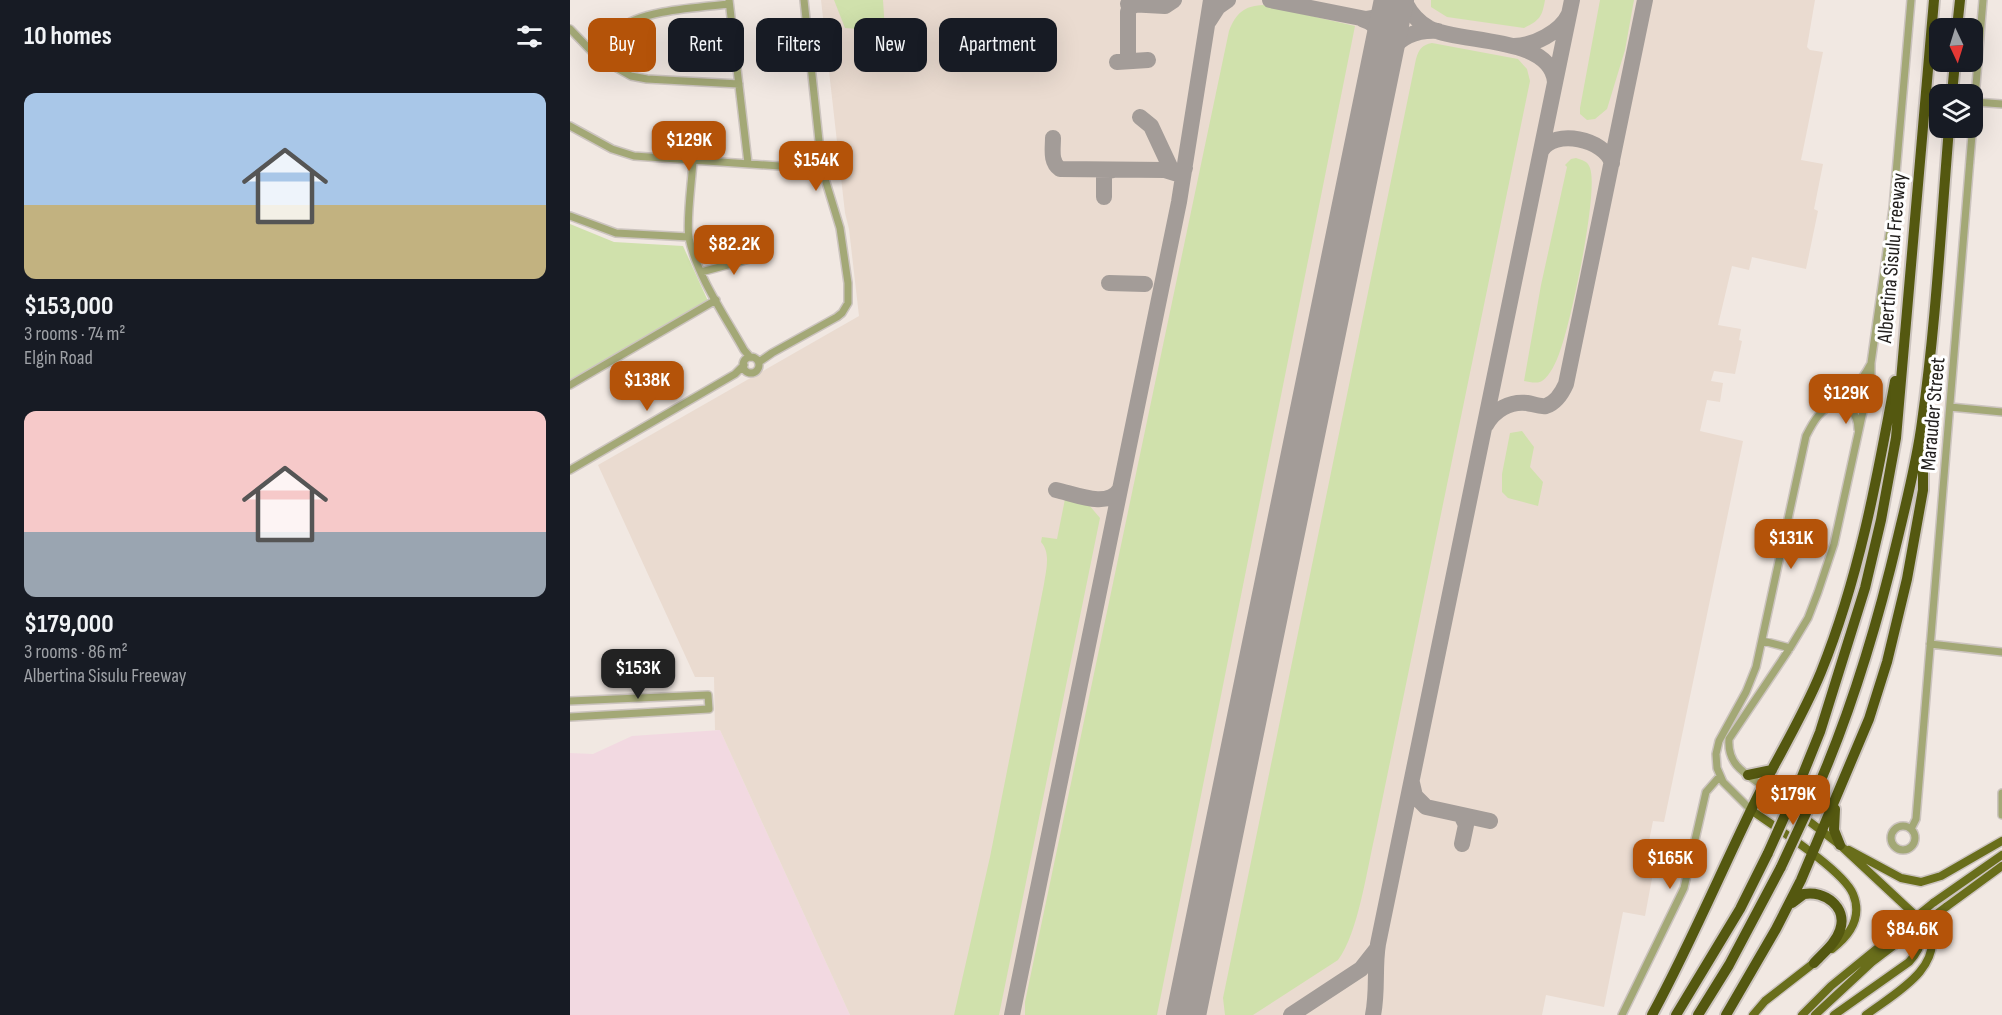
<!DOCTYPE html>
<meta charset="utf-8">
<style>
body{margin:0;font-family:"Sofia Sans Condensed",sans-serif;background:#242831;color:#f1f3f6;height:100vh;display:flex;flex-direction:column;font-size:22px;white-space:nowrap}
*{box-sizing:border-box;margin:0}
p{font-size:20px;color:#9ea1a6}
.icon{flex:none;width:33px;height:33px;fill:none;stroke:currentColor;stroke-width:2;stroke-linecap:round;stroke-linejoin:round}
.map{position:relative;flex:1;overflow:hidden}
.sheet{display:flex;flex-direction:column;background:#171b24;width:570px}
.sheet>*{flex:none}
.top-card{position:absolute;left:18px;top:18px;width:570px;height:54px;display:flex;gap:12px}
.needle{width:39px;rotate:176deg}
.controls{position:absolute;left:1359px;top:18px;display:grid;gap:12px}
.controls a{display:grid;place-items:center;width:54px;height:54px;border-radius:12px;background:#171b24;box-shadow:0 6px 24px #0002;font-size:30px}
.price{position:absolute;translate:-50% -51px;padding:0 14px;border-radius:12px;background:#b45309;color:#fff;font-size:20px;line-height:39px;filter:drop-shadow(0 2px 3px #0008)}
.price::after{content:'';position:absolute;left:50%;top:36px;width:18px;height:14px;margin-left:-9px;background:inherit;clip-path:polygon(0 0,100% 0,50% 100%)}
.price.selected{background:#222;color:#fff}
ul{padding:0;list-style:none}
li{display:grid;align-content:center;gap:12px;height:318px;padding:0 24px}
li span{display:grid;place-items:center;height:186px;border-radius:12px;color:#555}
li>.icon{margin-inline-start:auto}
span .icon{width:108px;height:108px;fill:#fffc;stroke-width:1}
li b{font-size:26px}
h2{display:flex;justify-content:space-between;align-items:center;height:72px;padding:0 24px;font-size:26px}
.pill{padding:0 21px;border-radius:12px;background:#171b24;box-shadow:0 6px 24px #0002;font-size:21px;line-height:54px}
.pill.selected{background:#b45309;color:#fff}
main{display:flex;flex:1;min-height:0}
.map>svg:first-child{display:block}
.commercial{fill:#f2d9e1}
.built{fill:#eadbd0}
.green{fill:#d0e1ac}
.lines{fill:none;stroke-linecap:round;stroke-linejoin:round}
.taxiway{stroke:#a39c98;stroke-width:16}
.runway{stroke:#a39c98;stroke-width:40}
.minor-casing{stroke:#ccc4bf;stroke-width:10}
.major-casing{stroke:#ccc4bf;stroke-width:11}
.highway-casing{stroke:#ccc4bf;stroke-width:14}
.minor{stroke:#a3a876;stroke-width:7}
.major{stroke:#696e1b;stroke-width:8}
.highway{stroke:#545810;stroke-width:10}
.major-bridge-casing{stroke:#ccc4bf;stroke-width:11;stroke-linecap:butt}
.highway-bridge-casing{stroke:#ccc4bf;stroke-width:14;stroke-linecap:butt}
.major-bridge{stroke:#696e1b;stroke-width:8}
.highway-bridge{stroke:#545810;stroke-width:10}
.labels{text-anchor:middle;dominant-baseline:central;stroke-width:6;stroke-linejoin:round;paint-order:stroke}
.street-label{font-size:21px;fill:#23201e;stroke:#fff}
</style>
<main>
<section class="sheet">
<h2>10 homes<svg class="icon" aria-label="filters" viewBox="0 0 24 24"><path d="M4 7h16M4 17h16"/><circle cx="9" cy="7" r="2"/><circle cx="15" cy="17" r="2"/></svg></h2>
<ul>
<li><span style="background:linear-gradient(#a9c7e8 60%,#c2b280 0)"><svg class="icon" aria-label="home" viewBox="0 0 24 24"><path d="M3 11l9-7 9 7M6 9v11h12V9"/></svg></span><div><b>$153,000</b><p>3 rooms · 74 m²</p><p>Elgin Road</p></div></li>
<li><span style="background:linear-gradient(#f6c9c9 65%,#9aa5b1 0)"><svg class="icon" aria-label="home" viewBox="0 0 24 24"><path d="M3 11l9-7 9 7M6 9v11h12V9"/></svg></span><div><b>$179,000</b><p>3 rooms · 86 m²</p><p>Albertina Sisulu Freeway</p></div></li>
</ul>
</section>
<div class="map">
<svg width="1432" height="1015" viewBox="0 0 1432 1015">
<rect width="100%" height="100%" fill="#f1e8e2"/>
<!-- commercial -->
<path class="commercial" d="M150,730L280,1015H0V753L23,754L62,736Z"/>
<!-- built -->
<path class="built" d="M251,0H1245L1237,47L1240,50L1253,52L1231,160L1253,164L1244,209L1248,211L1236,269L1182,257L1179,270L1162,266L1148,325L1171,329L1169,340L1172,341L1165,374L1144,371L1141,381L1153,383L1150,402L1137,400L1130,431L1173,441L1094,822L1083,821L1073,871L1083,873L1075,916L1053,912L1034,1007L976,995L972,1015H280L150,730H145L144,677H125L28,465L289,316L279,229L275,213Z"/>
<!-- green -->
<path class="green" d="M264,0H313L315,31L275,28Z
M861,0H975C972,17 970,20 954,28L877,17L861,7Z
M1030,0H1064L1055,50L1037,109L1025,119L1017,120L1010,114V108Z
M693,5L785,26L587,1015H455V1002L659,31C666,13 674,6 693,5Z
M862,43L948,59L957,69L960,81L805,835C797,869 788,934 768,960L683,1015H655L653,998L846,59C849,49 852,45 862,43Z
M1006,158C1012,160 1018,161 1020,168C1029,192 1000,327 989,354C986,362 980,376 972,381C967,384 960,382 954,381L971,285L997,167L995,165L1001,159Z
M0,224L44,242L113,246L138,301L0,380Z
M952,431L964,447L960,467L973,482L968,506L938,498L932,492V474L940,433Z
M495,499L519,505L530,518L429,1015H384L420,857L474,584C476,570 481,553 471,542L472,537L487,539Z"/>
<g class="lines">
<!-- taxiway -->
<path class="taxiway" d="M700,0L796,19C809,18 818,12 823,0
M834,0C839,11 848,22 859,28C890,44 981,35 985,82
M558,4L595,6L604,0
M792,19C815,26 814,44 810,64
M639,21L648,7L658,0
M944,46C963,46 991,32 999,14
M562,61L558,56V12L560,7L568,4
M547,62L578,60
M802,104C811,66 819,28 868,31
M570,117L581,126L602,171
M483,138C483,149 480,162 490,169L595,170L608,174L615,168
M971,151C984,128 1035,139 1042,163
M534,197V175L537,171L543,170
M539,283L575,284
M916,425C924,410 940,401 957,403C963,404 970,407 976,406C985,403 992,393 996,384L1075,0
M486,490C505,494 538,509 550,489
M842,783L845,796L856,807L920,821
M891,815L896,825L892,844
M442,1015L609,202L641,0
M721,1015L791,969L806,950
M803,1015C808,991 804,968 808,944L1002,0"/>
<!-- runway -->
<path class="runway" d="M616,1015L824,0"/>
<!-- minor casing -->
<g class="minor-casing">
<path id="minor" d="M159,0L178,163
M0,29L27,57L61,76L77,79L169,84
M34,62C38,51 42,37 50,29C69,10 133,7 159,4
M1405,102L1432,104
M0,126L42,149L64,156L252,169
M123,160C122,181 116,220 119,238C127,276 155,316 174,350L180,357
M0,216L46,233L119,237
M131,272L191,256
M173 365a8 8 0 1 1 16 0a8 8 0 1 1-16 0Z
M189,362L202,353L267,317L272,313L278,303V283L270,228L252,169L234,0
M0,385L146,300
M1262,404C1278,405 1288,412 1288,429
M1380,407L1432,412
M0,470L165,374L174,365
M1193,641L1220,648
M1360,644L1432,652
M0,701L138,695L139,709L0,717
M1193,786C1174,773 1157,764 1159,739L1220,648L1238,618L1248,592L1264,544L1301,375V363L1323,208L1341,0
M1432,793V815
M1181,810L1153,782L1147,768L1146,754L1149,741L1176,692L1186,667L1236,436C1241,427 1244,419 1252,412C1272,393 1286,392 1300,365
M1321 838a12 12 0 1 1 24 0a12 12 0 1 1-24 0Z
M1341,829L1346,819L1413,0
M1052,1015L1114,888L1136,792L1150,776"/>
</g>
<!-- major casing -->
<g class="major-casing">
<path id="major" d="M1193,786L1270,845L1359,928C1375,968 1322,995 1296,1015
M1181,810C1205,827 1273,870 1283,894C1293,918 1279,936 1262,949
M1279,850L1331,878L1351,882L1371,876L1432,841
M1363,903L1432,855
M1376,907L1432,866
M1183,1015L1195,1001L1249,959
M1232,1015L1261,986L1326,933
M1245,1015L1302,962L1331,940
M1264,1015L1339,962C1356,943 1354,934 1340,914"/>
</g>
<!-- highway casing -->
<g class="highway-casing">
<path id="highway" d="M1387,28L1390,0
M1382,94L1385,62
M1178,775L1202,770
M1229,784L1250,732L1295,588L1311,520L1326,438L1364,0
M1244,796C1281,713 1307,626 1328,537C1337,499 1347,461 1352,422C1366,324 1371,225 1379,128
M1265,809L1264,830L1270,845
M1222,903L1234,894C1254,890 1278,907 1270,930C1266,943 1253,953 1244,963
M1082,1015C1119,947 1149,876 1183,806C1205,761 1232,719 1251,672C1289,578 1307,479 1325,381
M1106,1015L1170,909L1198,853
M1128,1015L1159,965L1211,867
M1156,1015L1206,929L1231,880L1299,719L1317,662L1337,579L1353,490V441"/>
</g>
<!-- minor -->
<use href="#minor" class="minor"/>
<!-- major -->
<use href="#major" class="major"/>
<!-- highway -->
<use href="#highway" class="highway"/>
<!-- major-bridge casing -->
<g class="major-bridge-casing">
<path id="major-bridge" d="M1326,933L1363,903
M1331,940L1376,907"/>
</g>
<!-- highway-bridge casing -->
<g class="highway-bridge-casing">
<path id="highway-bridge" d="M1198,853L1229,784
M1211,867L1244,796"/>
</g>
<!-- major-bridge -->
<use href="#major-bridge" class="major-bridge"/>
<!-- highway-bridge -->
<use href="#highway-bridge" class="highway-bridge"/>
</g>
<g class="labels">
<!-- street labels -->
<g class="street-label">
<text transform="translate(1322 258) rotate(-85)">Albertina Sisulu Freeway</text>
<text transform="translate(1363 414) rotate(-85)">Marauder Street</text>
</g>
</g>
</svg>
<div class="controls">
<a><svg class="needle" viewBox="-14 -14 28 28"><path d="M0-13l5 13h-10z" fill="#e53935"/><path d="M0 13l5-13h-10z" fill="#9ea1a6"/></svg></a>
<a><svg class="icon" aria-label="layers" viewBox="0 0 24 24"><path d="M12 4l9 5-9 5-9-5zM3 14l9 5 9-5"/></svg></a>
</div>
<b class="price" style="left:119px;top:172px">$129K</b>
<b class="price" style="left:246px;top:192px">$154K</b>
<b class="price" style="left:164px;top:276px">$82.2K</b>
<b class="price" style="left:77px;top:412px">$138K</b>
<b class="price" style="left:1276px;top:425px">$129K</b>
<b class="price" style="left:1221px;top:570px">$131K</b>
<b class="price selected" style="left:68px;top:700px">$153K</b>
<b class="price" style="left:1223px;top:826px">$179K</b>
<b class="price" style="left:1100px;top:890px">$165K</b>
<b class="price" style="left:1342px;top:961px">$84.6K</b>
<div class="top-card">
<a class="pill selected">Buy</a>
<a class="pill">Rent</a>
<a class="pill">Filters</a>
<a class="pill">New</a>
<a class="pill">Apartment</a>
</div>
</div>
</main>
